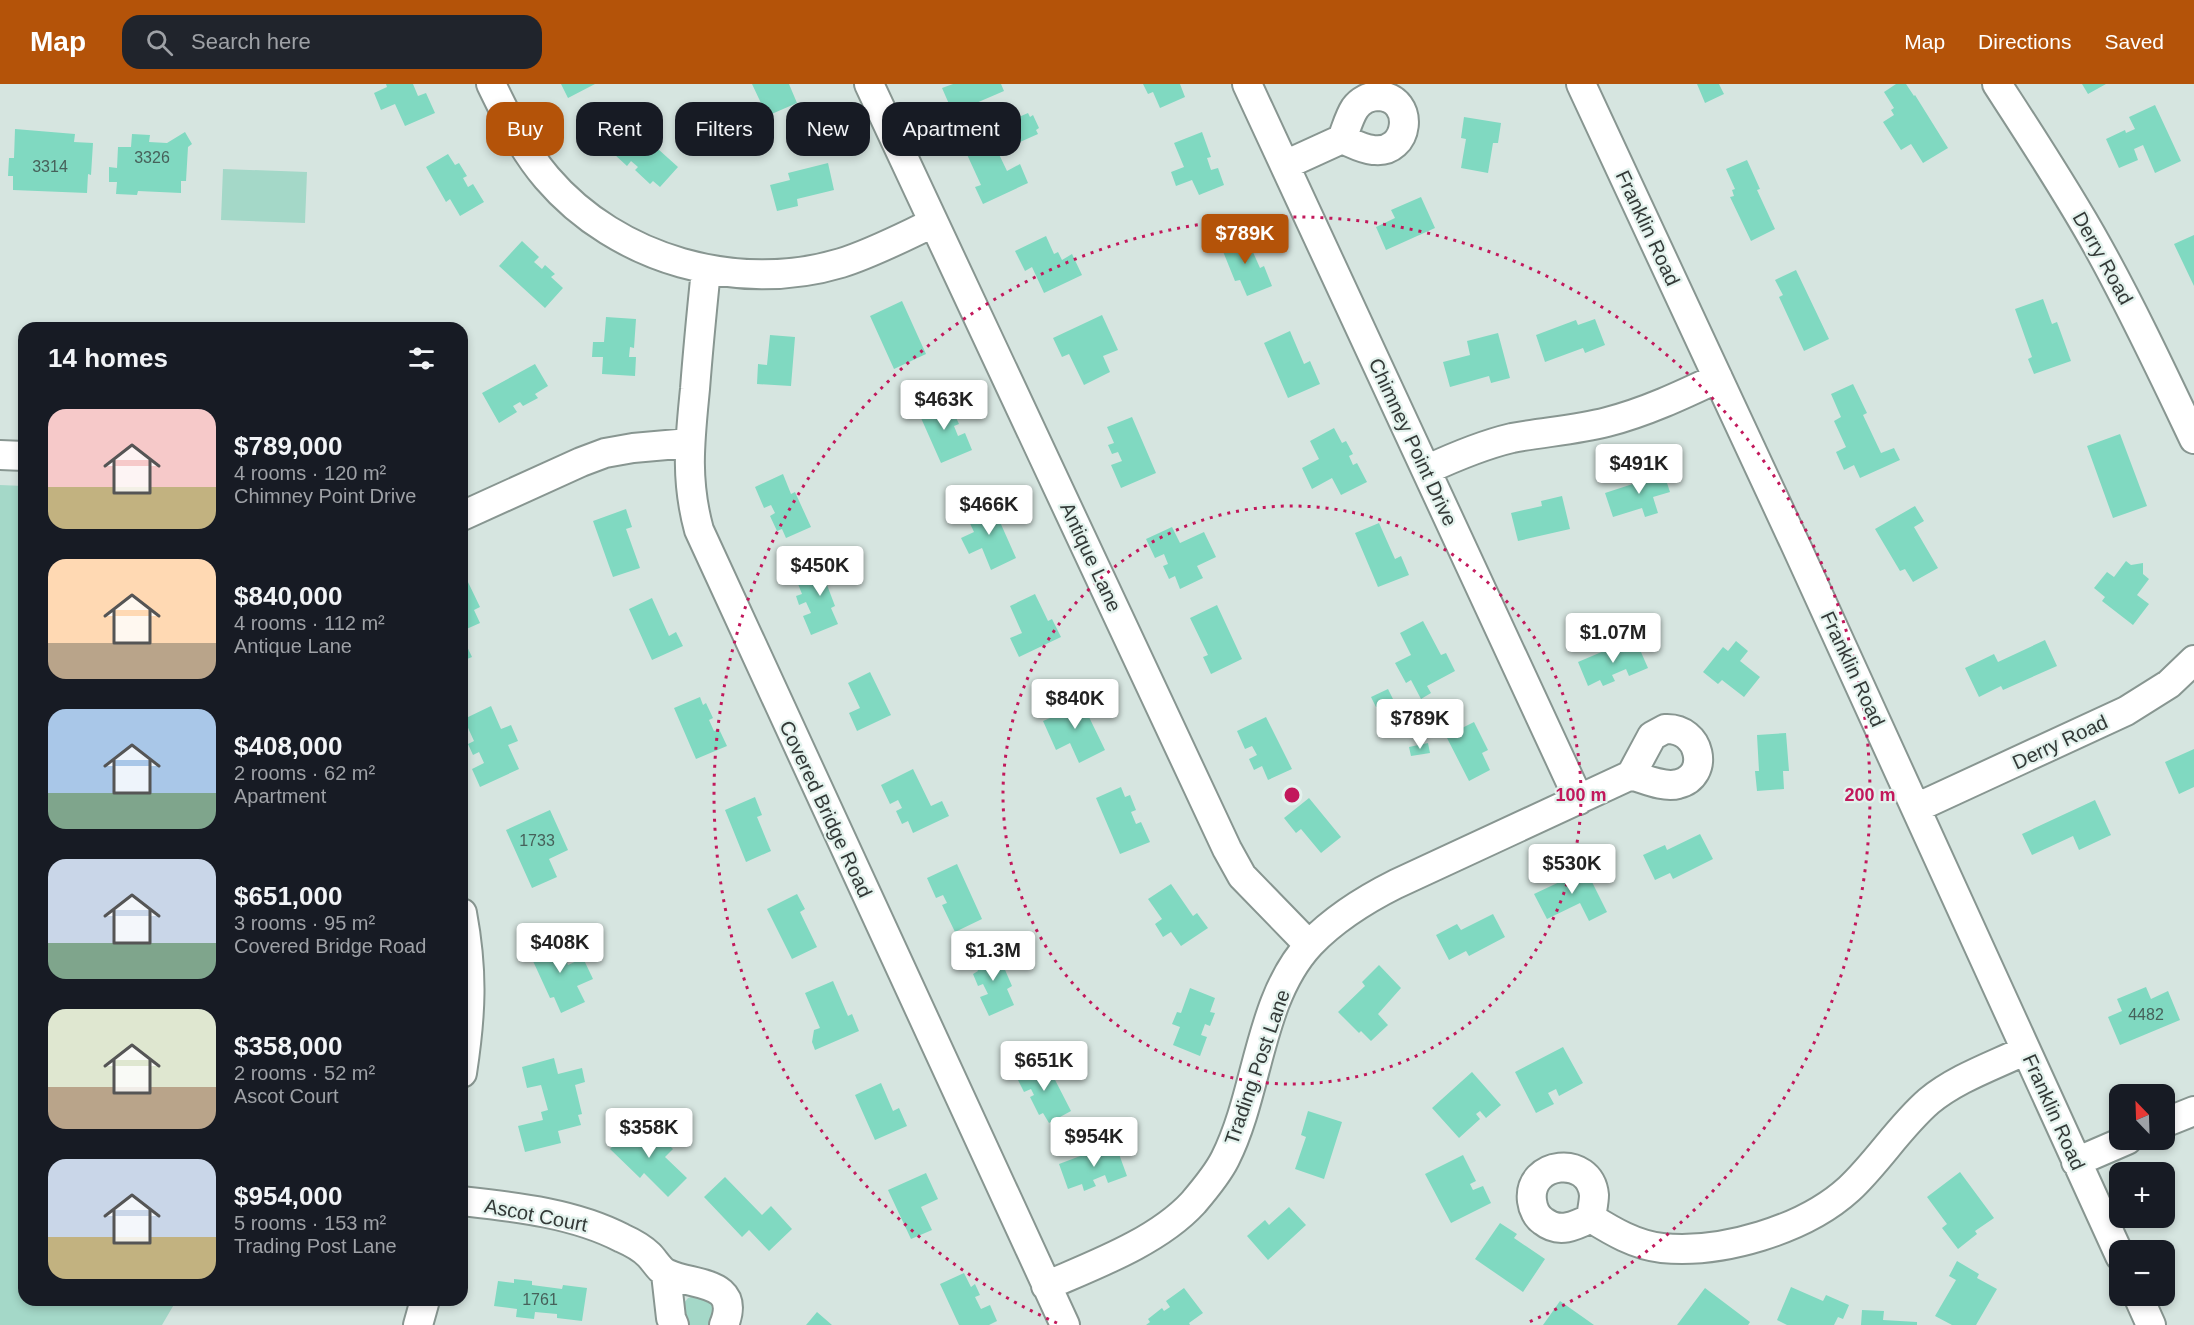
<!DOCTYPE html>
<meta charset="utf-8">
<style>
body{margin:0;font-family:Helvetica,sans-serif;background:#20242c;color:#f1f3f6;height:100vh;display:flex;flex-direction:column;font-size:22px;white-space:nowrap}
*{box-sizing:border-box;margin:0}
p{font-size:20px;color:#9ea1a6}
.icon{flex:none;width:33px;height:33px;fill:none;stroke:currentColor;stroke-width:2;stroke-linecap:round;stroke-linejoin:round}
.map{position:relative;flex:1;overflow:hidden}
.details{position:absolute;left:18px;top:238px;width:450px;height:984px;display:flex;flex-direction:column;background:#171b24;border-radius:18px;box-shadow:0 3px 9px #0003}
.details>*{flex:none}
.top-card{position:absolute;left:486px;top:18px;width:570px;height:54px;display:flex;gap:12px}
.needle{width:39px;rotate:337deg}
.buttons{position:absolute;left:2109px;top:1000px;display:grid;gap:12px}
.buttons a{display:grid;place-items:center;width:66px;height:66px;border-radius:12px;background:#171b24;box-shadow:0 3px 9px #0003;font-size:30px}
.price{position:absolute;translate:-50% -51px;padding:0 14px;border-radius:6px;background:#fff;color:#222;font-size:20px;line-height:39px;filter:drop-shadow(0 2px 3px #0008)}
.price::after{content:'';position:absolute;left:50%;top:36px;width:18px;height:14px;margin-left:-9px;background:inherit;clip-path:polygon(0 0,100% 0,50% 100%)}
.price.on{background:#b45309;color:#fff}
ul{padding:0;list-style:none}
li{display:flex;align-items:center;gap:18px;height:150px;padding:0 30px}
li span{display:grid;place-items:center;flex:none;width:168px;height:120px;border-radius:18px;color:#555}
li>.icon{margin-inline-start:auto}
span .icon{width:72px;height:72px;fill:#fffc;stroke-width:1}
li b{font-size:26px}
h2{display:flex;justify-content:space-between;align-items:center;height:72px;padding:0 30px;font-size:26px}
.pill{padding:0 21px;border-radius:18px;background:#171b24;box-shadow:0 3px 9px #0003;font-size:21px;line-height:54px}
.pill.on{background:#b45309;color:#fff}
header{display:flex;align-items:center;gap:36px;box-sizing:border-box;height:84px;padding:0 30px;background:#b45309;color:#fff}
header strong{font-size:28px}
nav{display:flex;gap:33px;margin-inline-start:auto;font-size:21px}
.search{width:420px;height:54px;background:#20242c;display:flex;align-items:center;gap:15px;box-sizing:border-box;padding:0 21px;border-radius:18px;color:#9ea1a6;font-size:22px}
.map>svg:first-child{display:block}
.green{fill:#a4d8c8}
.building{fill:#80d9c1}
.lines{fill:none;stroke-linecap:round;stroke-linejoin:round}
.minor-casing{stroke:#889691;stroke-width:32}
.minor{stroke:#fff;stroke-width:28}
.ring{fill:none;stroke:#c2185b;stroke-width:3;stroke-dasharray:3 6}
.labels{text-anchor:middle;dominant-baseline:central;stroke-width:4.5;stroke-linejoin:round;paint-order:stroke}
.number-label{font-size:16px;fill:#46615a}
.street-label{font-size:20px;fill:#333937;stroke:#e3f2ed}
.centre{fill:#c2185b;stroke:#e3f2ed;stroke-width:3}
.ring-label{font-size:18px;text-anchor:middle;font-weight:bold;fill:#c2185b;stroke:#e3f2ed;stroke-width:4.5;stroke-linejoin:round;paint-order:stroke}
</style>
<header>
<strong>Map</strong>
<div class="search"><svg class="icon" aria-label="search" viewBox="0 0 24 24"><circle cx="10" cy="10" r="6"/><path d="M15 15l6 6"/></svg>Search here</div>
<nav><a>Map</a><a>Directions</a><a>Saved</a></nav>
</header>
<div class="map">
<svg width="2194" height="1241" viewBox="0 0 2194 1241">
<rect width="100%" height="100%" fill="#d6e5e0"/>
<!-- green -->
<path class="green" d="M223,85L307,88L305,139L221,136Z
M0,401L24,402V1216L176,1217L162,1241H0Z
M700,1210L715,1220L711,1241H687L685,1239L684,1219L688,1214Z"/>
<!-- building -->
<path class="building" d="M386,0H413L418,12L426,9L435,29L405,42L395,20L381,26L374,9L387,3Z
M561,0H595L568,14Z
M752,0H789L797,19L767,32Z
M953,0H1001L1004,7L953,29L942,4Z
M1143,0H1180L1185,13L1160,24L1153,8L1148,10Z
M1697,0H1719L1724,10L1705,19Z
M1896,0H1906L1914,12L1915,11L1948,64L1923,79L1911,60L1901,66L1883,38L1894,31L1891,26L1894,24L1884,8Z
M2082,0H2106L2088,10Z
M2155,21L2181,77L2155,89L2143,61L2134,65L2138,76L2119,84L2106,55L2125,46L2126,49L2135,45L2129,33Z
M1028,29L1030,33L1033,31L1039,44L1036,46L1038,50L1009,63L1007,59L996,64L1007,87L1020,80L1028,99L983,120L975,103L981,101L964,64L997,49L994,44Z
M1464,33L1501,39L1498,59H1493L1488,89L1461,84L1466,55L1461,54Z
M15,45L75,50L74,58L93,59L91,91L88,90L87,109L13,106V92H8L9,74H14Z
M185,48L192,60L188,63L186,97H181V109L138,107L137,111L116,110L117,98H109V83L117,84L118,63H131L132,50L150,51L149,58L167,59Z
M1202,48L1211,73L1207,74L1211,86L1218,84L1224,101L1199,111L1192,96L1176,102L1171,88L1184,83L1174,59Z
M633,49L645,60L648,56L678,83L660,103L653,97L650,100L635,86L638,83L631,77L627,82L614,70Z
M448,70L455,81L459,79L467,92L463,94L468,103L473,100L484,118L460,132L450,115L446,118L426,83Z
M1747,76L1760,105L1757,106L1775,145L1751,157L1730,113L1734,112L1732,106L1735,105L1726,85Z
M828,79L834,106L797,115L798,122L777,127L770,101L790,96L788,89Z
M1421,113L1435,144L1386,166L1376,143L1395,134L1391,126Z
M1245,150L1260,184L1264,182L1272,202L1247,212L1240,196L1235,197L1220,160Z
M2194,151V202L2174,160Z
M1046,152L1054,170L1058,168L1062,176L1072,170L1082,191L1044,209L1032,183L1025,187L1015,167Z
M522,157L539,173L534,178L542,185L545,181L555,190L551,193L563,204L545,224L499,182Z
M1796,186L1829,255L1804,267L1779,213L1783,211L1775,196Z
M2043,215L2052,240L2057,238L2071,277L2034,290L2028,275L2032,273L2015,225Z
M902,217L926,270L894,285L870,232Z
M1102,231L1118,266L1103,272L1110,288L1084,301L1069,270L1062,273L1053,254Z
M606,233L636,235L634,264L630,263L629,273H636L635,292L602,290L603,273H592L593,258H604Z
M1595,235L1605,261L1585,269L1583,264L1545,278L1536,251L1576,236L1578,241Z
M1290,247L1304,280L1310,277L1320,300L1288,314L1264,259Z
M1498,249L1510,294L1491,299L1489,292L1450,303L1443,278L1470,271L1467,257Z
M770,251L795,253L791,302L757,300L758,280L767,281Z
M535,280L548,302L535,310L538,314L523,322L520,318L513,322L517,328L499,339L482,309Z
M1853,300L1867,329L1863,331L1881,369L1894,364L1900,376L1860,394L1854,381L1844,386L1836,368L1846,363L1834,337L1841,333L1831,310Z
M941,314L948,329L953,327L959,340L954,342L958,352L965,349L972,366L941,379L917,325Z
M1132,333L1156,389L1121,404L1111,381L1122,377L1118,368L1112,370L1108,361L1114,359L1107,343Z
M1334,344L1342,359L1346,357L1353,370L1349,372L1353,381L1357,379L1367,398L1341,411L1332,394L1312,405L1302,384L1319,375L1310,357Z
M2120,350L2147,422L2113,434L2087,362Z
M1662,384L1670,408L1653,413L1658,429L1645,433L1642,424L1613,433L1605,409L1645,396L1643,390Z
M783,390L791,410L795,408L811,443L786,454L782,445L777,447L770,432L775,429L771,421L764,424L755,403Z
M1562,412L1570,445L1518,457L1511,429L1542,422L1541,417Z
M996,417L1004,435L1000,438L1016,474L991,486L982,464L969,470L961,454L974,448L966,431Z
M1915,422L1924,437L1914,443L1938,484L1913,498L1905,485L1900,487L1875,445Z
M626,425L632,443L626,445L640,484L613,493L593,437Z
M1379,439L1395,475L1401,472L1409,491L1378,503L1355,449Z
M1172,443L1180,459L1204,448L1216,473L1197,482L1203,494L1180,505L1175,492L1169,495L1163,482L1168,480L1164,470L1155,474L1146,455Z
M839,477L846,493L827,501L835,522L831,524L838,540L811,551L803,532L811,529L806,518L799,521L796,512L802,510L796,495Z
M2126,477L2131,481L2143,479V490L2149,495L2137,511L2149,520L2133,541L2102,517L2105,513L2094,504L2107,488L2114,493Z
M467,496L480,523L474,526L480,539L462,547V498Z
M1035,510L1048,537L1052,535L1061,553L1019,573L1010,554L1022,549L1010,522Z
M652,514L669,552L676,548L683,562L652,576L629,525Z
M1217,521L1242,575L1211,590L1203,573L1208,571L1190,534Z
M1423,537L1441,571L1446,569L1455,587L1427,602L1431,609L1421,615L1411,596L1406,599L1395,579L1411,571L1400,549Z
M462,552L472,573L462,577Z
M2045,556L2057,582L2003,606L2001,602L1979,613L1965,584L1994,570L1998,578Z
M1736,557L1748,567L1740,577L1760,593L1744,613L1722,596L1718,600L1703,588L1723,563L1728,567Z
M1637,559L1648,584L1629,592L1626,585L1612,591L1615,597L1603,602L1600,596L1588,602L1578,578L1618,561L1620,566Z
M870,588L891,631L857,647L849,629L860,624L848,599Z
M1388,605L1393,615L1376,623L1371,613Z
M700,613L703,621L706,619L713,634L709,636L714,647L719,645L727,662L696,675L674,624Z
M1084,613L1093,631L1089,633L1105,666L1079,679L1070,659L1056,666L1043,637L1057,631L1055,626Z
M491,622L501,645L511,641L518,657L508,661L519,685L480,703L472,685L484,679L479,668L473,671L468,660L474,657L464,635Z
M1266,633L1292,685L1268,696L1262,682L1254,686L1249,675L1257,671L1252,662L1245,665L1237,647Z
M1474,638L1488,666L1482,669L1490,686L1469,697L1446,652Z
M1786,649L1789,687H1783L1784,705L1757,707L1755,687H1759L1757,651Z
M1428,659L1430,669L1411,672L1409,663Z
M2194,665V703L2179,710L2165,678Z
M913,685L931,722L942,717L949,732L913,749L908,737L902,740L896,727L902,724L898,716L890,720L881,701Z
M1121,703L1125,713L1130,711L1136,726L1131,728L1136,740L1141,738L1150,758L1120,770L1096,714Z
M755,713L762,731L757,733L771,767L746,778L725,726Z
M1309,714L1341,753L1321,769L1301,745L1296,749L1284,734Z
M2095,716L2111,751L2079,766L2073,752L2032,771L2022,750Z
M550,726L568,766L549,775L557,793L532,804L506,746Z
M1700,750L1713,775L1673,795L1670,789L1655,796L1643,771L1665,761L1667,766Z
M957,780L982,835L955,848L942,821L947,819L943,811L936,814L927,794Z
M1583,780L1607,828L1589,837L1580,819L1547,835L1534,810L1568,794L1565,789Z
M1171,800L1193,832L1197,829L1208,844L1181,862L1171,848L1163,853L1155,840L1162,835L1148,815Z
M797,810L805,825L800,828L817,863L792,875L767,825Z
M1493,830L1505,853L1469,872L1466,867L1449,876L1436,851L1457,840L1461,846Z
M554,851L568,881L583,874L593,895L577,902L585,918L561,929L554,913L550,914L527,864Z
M996,865L1012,902L1007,905L1014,921L989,932L980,913L988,910L983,900L978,902L973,890L978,887L972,875Z
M1379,881L1401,904L1378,930L1388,941L1371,957L1361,947L1359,949L1338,928L1365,902L1362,898Z
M833,897L848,932L852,930L859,947L815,966L812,958L814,946L820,944L805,909Z
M2146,903L2151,915L2168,907L2180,936L2120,961L2108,933L2122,927L2117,915Z
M1190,904L1215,914L1210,928L1215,929L1210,942L1205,940L1201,951L1207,953L1200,972L1173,961L1180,943L1172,940L1177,928L1181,929Z
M1563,963L1583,999L1559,1012L1556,1005L1548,1009L1554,1020L1536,1029L1515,988Z
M554,974L558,990L582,984L585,998L575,1001L582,1030L578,1031L581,1041L558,1047L561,1059L525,1068L518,1042L543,1036L541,1028L548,1026L541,1001L527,1004L522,983Z
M1040,977L1048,993L1052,990L1071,1027L1049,1039L1043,1029L1039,1031L1030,1013L1034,1011L1031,1005L1024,1008L1015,990Z
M1472,988L1501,1021L1486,1034L1480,1027L1476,1030L1480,1035L1459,1054L1432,1024Z
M881,999L893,1027L899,1024L907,1042L875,1056L855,1011Z
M1308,1027L1342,1038L1324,1095L1295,1085L1306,1053L1301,1051Z
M632,1042L641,1050L649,1042L673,1065L665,1073L687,1094L668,1113L644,1089L640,1094L610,1065Z
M1115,1059L1127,1092L1108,1099L1105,1091L1093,1096L1096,1102L1084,1107L1082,1100L1068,1105L1059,1080Z
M1463,1071L1476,1097L1470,1100L1473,1106L1483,1102L1491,1119L1451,1139L1425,1090Z
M1960,1088L1994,1134L1975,1147L1977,1150L1958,1165L1942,1144L1947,1140L1927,1113Z
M926,1089L938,1115L921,1123L932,1146L911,1155L888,1106Z
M725,1093L762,1131L771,1122L792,1145L769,1167L749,1146L742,1153L704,1113Z
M1289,1123L1306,1141L1268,1176L1247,1152L1265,1136L1269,1141Z
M1500,1139L1517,1150L1514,1154L1545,1175L1523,1208L1475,1175Z
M1957,1177L1979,1190L1977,1194L1997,1205L1976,1241H1952L1935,1232L1956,1196L1949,1192Z
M964,1189L971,1203L975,1200L980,1211L975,1213L981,1225L990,1221L997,1237L989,1241H959L940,1200Z
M514,1195L532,1197V1201L562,1205L563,1201L587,1204L582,1237L557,1234V1230L535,1228L534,1235L516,1233L517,1225L494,1222L498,1197L514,1199Z
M1791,1203L1823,1217L1826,1211L1849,1221L1843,1235L1838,1233L1834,1241H1787L1777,1236Z
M1184,1204L1203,1229L1189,1239L1190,1241H1146L1150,1238L1148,1235L1162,1224L1164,1227L1170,1223L1166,1217Z
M1705,1204L1750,1238L1748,1241H1677Z
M1560,1217L1587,1236L1594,1241H1543Z
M1862,1226L1884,1227L1883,1236L1917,1238V1241H1861Z
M817,1228L832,1241H806Z"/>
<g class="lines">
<!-- minor casing -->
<g class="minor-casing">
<path id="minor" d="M491,0C507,33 523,66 547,94C617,176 738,210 841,179C873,169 903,153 933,139
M869,0L1227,765L1242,792L1309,861
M1247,0L1579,716
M1581,0L1797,464L2120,1172
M1997,0C2032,54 2067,107 2098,163C2133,226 2163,290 2194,355
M1285,81L1342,55C1352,59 1362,65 1373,66C1410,71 1416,14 1379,12C1369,12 1360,17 1355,24C1349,33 1346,45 1342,55
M706,186C702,225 698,265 695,305C690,356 685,395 699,446L1065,1241
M0,371L24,372
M1426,386C1454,373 1482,361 1512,354C1543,348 1576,346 1607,338C1646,328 1682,311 1718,294
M462,432L581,378L605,369L633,364L689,359
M1665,645C1701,643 1711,692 1678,700C1664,704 1645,695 1631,691L1652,652Z
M1916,724L2126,627L2169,600L2194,576
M462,829C473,888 471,930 462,989
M2164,1039L2194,1027
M2076,1078L2127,1056
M462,1117C515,1123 574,1129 622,1154C631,1158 642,1164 649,1171C655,1177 660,1187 668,1190C693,1202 742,1196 724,1241
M1591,1134C1575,1142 1559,1150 1543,1137C1537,1133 1533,1125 1532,1117C1527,1077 1590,1070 1594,1111C1594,1118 1592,1126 1591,1134C1612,1147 1635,1161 1662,1164C1721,1170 1804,1146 1849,1105C1878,1078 1899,1043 1929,1017C1957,994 1993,982 2026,966
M666,1190L671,1234L674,1241
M1046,1202C1094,1181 1157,1158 1193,1119C1204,1106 1217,1091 1225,1075C1259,1008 1258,916 1310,860C1335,834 1364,816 1396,800L1631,691
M2138,1212L2151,1241
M418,1241L425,1216"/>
</g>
<!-- minor -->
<use href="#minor" class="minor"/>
</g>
<!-- distance rings -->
<g class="ring">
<circle cx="1292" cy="711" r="289"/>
<path d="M1057 1239A578 578 0 1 1 1527 1239"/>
</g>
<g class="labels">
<!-- number labels -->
<g class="number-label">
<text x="152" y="73">3326</text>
<text x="50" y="82">3314</text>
<text x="537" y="756">1733</text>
<text x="2146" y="930">4482</text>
<text x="540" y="1215">1761</text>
</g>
<!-- street labels -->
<g class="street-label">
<text transform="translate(1648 144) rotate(65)">Franklin Road</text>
<text transform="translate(2103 174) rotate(61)">Derry Road</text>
<text transform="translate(1413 358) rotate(65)">Chimney Point Drive</text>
<text transform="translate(1091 473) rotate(65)">Antique Lane</text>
<text transform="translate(1853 585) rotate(65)">Franklin Road</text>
<text transform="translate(2060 658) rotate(-25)">Derry Road</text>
<text transform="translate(826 725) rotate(65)">Covered Bridge Road</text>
<text transform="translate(1257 983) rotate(-71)">Trading Post Lane</text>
<text transform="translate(2054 1028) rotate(66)">Franklin Road</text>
<text transform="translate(536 1131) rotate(11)">Ascot Court</text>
</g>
</g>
<circle cx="1292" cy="711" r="9" class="centre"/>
<g class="ring-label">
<text x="1581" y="717">100 m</text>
<text x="1870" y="717">200 m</text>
</g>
</svg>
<div class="buttons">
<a><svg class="needle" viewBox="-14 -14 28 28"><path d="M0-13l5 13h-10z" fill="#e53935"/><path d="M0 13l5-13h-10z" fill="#9ea1a6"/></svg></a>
<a>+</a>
<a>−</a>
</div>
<b class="price on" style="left:1245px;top:181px">$789K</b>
<b class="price" style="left:944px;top:347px">$463K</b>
<b class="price" style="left:1639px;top:411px">$491K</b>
<b class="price" style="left:989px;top:452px">$466K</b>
<b class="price" style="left:820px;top:513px">$450K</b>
<b class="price" style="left:1613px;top:580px">$1.07M</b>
<b class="price" style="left:1075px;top:646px">$840K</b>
<b class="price" style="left:1420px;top:666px">$789K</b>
<b class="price" style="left:1572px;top:811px">$530K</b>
<b class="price" style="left:560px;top:890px">$408K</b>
<b class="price" style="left:993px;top:898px">$1.3M</b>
<b class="price" style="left:1044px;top:1008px">$651K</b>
<b class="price" style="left:649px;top:1075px">$358K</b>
<b class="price" style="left:1094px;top:1084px">$954K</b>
<div class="top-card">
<a class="pill on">Buy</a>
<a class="pill">Rent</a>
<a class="pill">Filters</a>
<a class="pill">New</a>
<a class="pill">Apartment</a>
</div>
<section class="details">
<h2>14 homes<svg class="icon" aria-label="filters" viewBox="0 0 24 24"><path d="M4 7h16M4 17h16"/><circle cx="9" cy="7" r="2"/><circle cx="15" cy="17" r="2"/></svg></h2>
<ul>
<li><span style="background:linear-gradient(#f6c9c9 65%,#c2b280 0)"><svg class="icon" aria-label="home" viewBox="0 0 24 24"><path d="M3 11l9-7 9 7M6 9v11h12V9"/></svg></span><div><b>$789,000</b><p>4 rooms · 120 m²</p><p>Chimney Point Drive</p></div></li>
<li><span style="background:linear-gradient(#ffd9b3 70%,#b9a48a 0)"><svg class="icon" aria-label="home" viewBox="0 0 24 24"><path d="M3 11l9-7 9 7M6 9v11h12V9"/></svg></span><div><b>$840,000</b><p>4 rooms · 112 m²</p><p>Antique Lane</p></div></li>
<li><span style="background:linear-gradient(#a9c7e8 70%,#7fa58c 0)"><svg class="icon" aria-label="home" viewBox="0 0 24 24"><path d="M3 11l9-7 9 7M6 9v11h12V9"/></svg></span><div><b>$408,000</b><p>2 rooms · 62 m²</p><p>Apartment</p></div></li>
<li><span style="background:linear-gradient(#c9d6e8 70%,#7fa58c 0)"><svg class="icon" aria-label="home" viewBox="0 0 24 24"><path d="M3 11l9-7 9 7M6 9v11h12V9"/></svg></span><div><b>$651,000</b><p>3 rooms · 95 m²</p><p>Covered Bridge Road</p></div></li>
<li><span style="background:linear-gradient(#dfe7d0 65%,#b9a48a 0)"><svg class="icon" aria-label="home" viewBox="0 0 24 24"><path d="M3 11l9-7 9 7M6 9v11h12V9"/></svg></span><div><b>$358,000</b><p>2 rooms · 52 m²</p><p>Ascot Court</p></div></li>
<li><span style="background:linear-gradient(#c9d6e8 65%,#c2b280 0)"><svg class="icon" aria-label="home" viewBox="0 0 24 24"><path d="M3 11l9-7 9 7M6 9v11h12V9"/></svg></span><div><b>$954,000</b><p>5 rooms · 153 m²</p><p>Trading Post Lane</p></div></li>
</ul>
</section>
</div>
